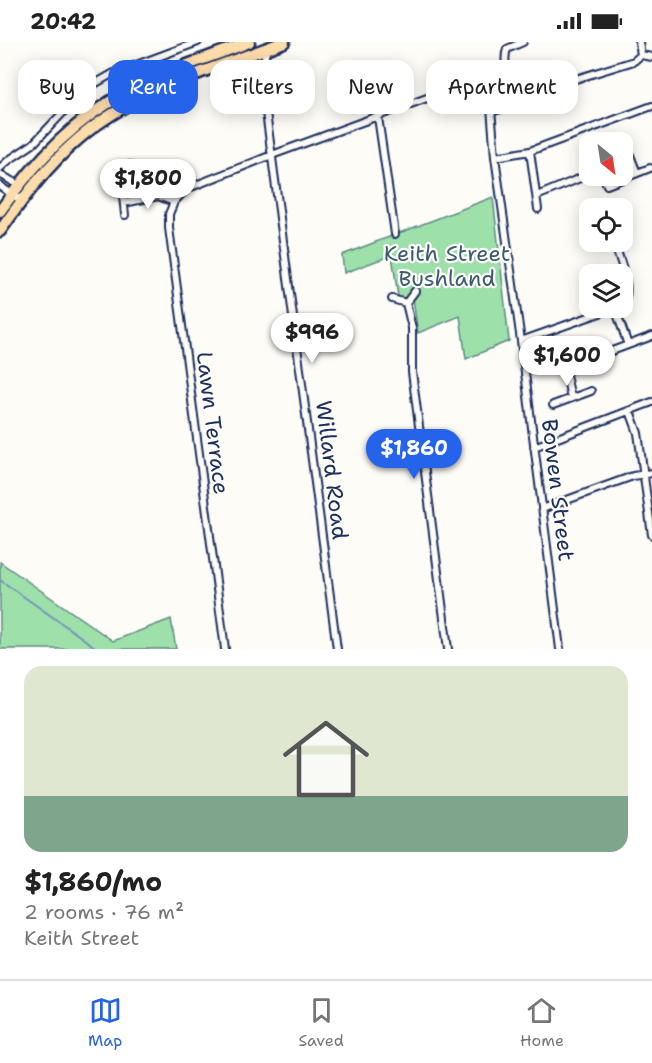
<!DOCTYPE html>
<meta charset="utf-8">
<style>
body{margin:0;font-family:"Shantell Sans",sans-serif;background:#f2f2f2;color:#222;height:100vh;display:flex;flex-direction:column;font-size:22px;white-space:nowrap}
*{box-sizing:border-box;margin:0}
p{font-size:20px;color:#767676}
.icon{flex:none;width:33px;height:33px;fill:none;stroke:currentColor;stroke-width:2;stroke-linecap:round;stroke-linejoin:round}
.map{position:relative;height:607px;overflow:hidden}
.drawer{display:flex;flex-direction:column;background:#fff;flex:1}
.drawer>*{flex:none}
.guide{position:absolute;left:18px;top:18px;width:616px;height:54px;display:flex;gap:12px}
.needle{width:39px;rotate:150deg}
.tools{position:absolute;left:579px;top:90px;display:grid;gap:12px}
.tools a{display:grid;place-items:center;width:54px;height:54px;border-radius:12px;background:#fff;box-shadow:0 3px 15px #0003;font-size:30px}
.price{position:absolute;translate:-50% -51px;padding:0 14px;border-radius:21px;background:#fff;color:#222;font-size:20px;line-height:39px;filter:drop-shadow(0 2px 3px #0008)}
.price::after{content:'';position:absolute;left:50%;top:36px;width:18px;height:14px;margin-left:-9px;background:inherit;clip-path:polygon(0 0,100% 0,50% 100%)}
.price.active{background:#2563eb;color:#fff}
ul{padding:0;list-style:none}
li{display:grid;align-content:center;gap:12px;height:318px;padding:0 24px}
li+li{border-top:2px solid #e0e0e0}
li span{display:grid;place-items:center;height:186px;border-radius:18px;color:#555}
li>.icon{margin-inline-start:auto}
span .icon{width:108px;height:108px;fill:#fffc;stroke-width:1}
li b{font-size:26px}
.pill{padding:0 21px;border-radius:18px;background:#fff;box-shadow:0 3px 15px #0003;font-size:21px;line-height:54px}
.pill.active{background:#2563eb;color:#fff}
.status{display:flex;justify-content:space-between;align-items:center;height:42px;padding:0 30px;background:#fff;direction:ltr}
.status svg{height:16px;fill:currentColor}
.menu{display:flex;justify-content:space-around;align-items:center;height:84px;border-top:2px solid #e0e0e0;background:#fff;font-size:16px;color:#767676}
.menu a{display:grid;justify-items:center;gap:3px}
.menu .active{color:#2563eb}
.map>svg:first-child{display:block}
.green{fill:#9ee0aa;stroke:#5c8884;stroke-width:1.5}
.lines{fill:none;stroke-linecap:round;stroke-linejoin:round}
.stream{stroke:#7393ba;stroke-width:2}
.street-casing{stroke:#1b2f5e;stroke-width:10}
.highway-casing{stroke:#1b2f5e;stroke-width:15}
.street{stroke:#fdfcf7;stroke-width:6}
.highway{stroke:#fddcac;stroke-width:10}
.labels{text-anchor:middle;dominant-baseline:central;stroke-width:4.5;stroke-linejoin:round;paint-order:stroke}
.park-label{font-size:22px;fill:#3c5b71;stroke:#fdfcf7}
.street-label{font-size:22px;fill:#1b2f5e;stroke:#fdfcf7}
</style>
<div class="status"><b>20:42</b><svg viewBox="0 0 49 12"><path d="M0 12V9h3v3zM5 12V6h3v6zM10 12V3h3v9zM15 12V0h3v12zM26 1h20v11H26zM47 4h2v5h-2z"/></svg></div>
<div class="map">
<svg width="652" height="607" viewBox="0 0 652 607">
<rect width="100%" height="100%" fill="#fdfcf7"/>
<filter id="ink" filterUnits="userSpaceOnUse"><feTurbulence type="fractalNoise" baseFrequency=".0167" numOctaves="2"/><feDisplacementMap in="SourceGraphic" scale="12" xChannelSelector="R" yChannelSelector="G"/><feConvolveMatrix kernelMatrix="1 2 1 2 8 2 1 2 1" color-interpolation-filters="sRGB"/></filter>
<g filter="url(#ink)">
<!-- green -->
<path class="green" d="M493,155L509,299L466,317L460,274L418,291L413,257L399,262L392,213L344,231L342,213Z
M0,520L113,599L171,577L176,607H0Z"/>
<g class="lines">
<!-- stream -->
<path class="stream" d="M0,538L91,602L96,607"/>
<!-- street casing -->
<g class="street-casing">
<path id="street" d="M523,0L507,7C502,21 509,39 515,52L527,56L566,40L634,19L641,13L639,0
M267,7C263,18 264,29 262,40L337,607
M641,13L652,15
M243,15L253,23L262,39
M491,70L510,64L519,58L527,56
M378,75L395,192
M626,103L637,131
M530,109L538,167
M495,115L530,109L652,64
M0,126L9,118L33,102L75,58L91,44L112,32L198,0
M0,132L20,144
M603,134L607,143L650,126
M0,144L22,159
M537,154L590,132
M124,161L158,154L174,160
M125,173L120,126L130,123
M614,200C619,217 631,241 625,259L622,261
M392,257L406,261L415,249
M406,261L412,286V330L448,607
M521,299L614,266
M628,303L652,294
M571,356L566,333L568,327L574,323L628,303L615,266
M553,363L591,349
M630,369L638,391L652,493
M534,405L652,360
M542,467L633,434L652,431
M225,607L169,186V172L174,160L186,147L272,113L465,42L479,47L487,55L491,66L495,115L521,299L560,607"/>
</g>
<!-- highway casing -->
<g class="highway-casing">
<path id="highway" d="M0,169C37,117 77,75 134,46C171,27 211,15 249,0
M0,189C23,156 47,124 77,98C136,47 213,27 284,0"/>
</g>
<!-- street -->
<use href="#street" class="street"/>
<!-- highway -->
<use href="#highway" class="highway"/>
</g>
</g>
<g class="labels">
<!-- park labels -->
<g class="park-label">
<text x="447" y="211">Keith Street<tspan x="447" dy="25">Bushland</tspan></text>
</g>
<!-- street labels -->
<g class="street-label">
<text transform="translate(213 381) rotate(83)">Lawn Terrace</text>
<text transform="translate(332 428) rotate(83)">Willard Road</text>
<text transform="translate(558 448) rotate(83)">Bowen Street</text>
</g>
</g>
</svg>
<div class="tools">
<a><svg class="needle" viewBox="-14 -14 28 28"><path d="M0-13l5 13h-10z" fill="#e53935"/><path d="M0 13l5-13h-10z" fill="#767676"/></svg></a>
<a><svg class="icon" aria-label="locate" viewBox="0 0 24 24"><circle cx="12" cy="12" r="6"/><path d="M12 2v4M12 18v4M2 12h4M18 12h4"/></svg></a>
<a><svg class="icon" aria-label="layers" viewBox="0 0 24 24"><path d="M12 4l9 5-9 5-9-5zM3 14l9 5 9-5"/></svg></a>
</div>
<b class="price" style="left:148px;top:168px">$1,800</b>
<b class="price" style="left:312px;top:322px">$996</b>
<b class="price" style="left:567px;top:345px">$1,600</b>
<b class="price active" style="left:414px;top:438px">$1,860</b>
<div class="guide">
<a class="pill">Buy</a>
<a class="pill active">Rent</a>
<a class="pill">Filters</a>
<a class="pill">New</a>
<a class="pill">Apartment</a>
</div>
</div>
<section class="drawer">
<ul>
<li><span style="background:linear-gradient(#dfe7d0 70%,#7fa58c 0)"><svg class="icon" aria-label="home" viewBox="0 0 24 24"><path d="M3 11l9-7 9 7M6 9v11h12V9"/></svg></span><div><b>$1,860/mo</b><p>2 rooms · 76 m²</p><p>Keith Street</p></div></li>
</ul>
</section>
<nav class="menu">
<a class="active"><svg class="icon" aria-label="map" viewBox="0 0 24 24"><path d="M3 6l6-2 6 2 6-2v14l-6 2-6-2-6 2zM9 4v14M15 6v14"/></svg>Map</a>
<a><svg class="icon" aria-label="saved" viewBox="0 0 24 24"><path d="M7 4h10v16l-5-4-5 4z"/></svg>Saved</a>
<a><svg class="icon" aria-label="home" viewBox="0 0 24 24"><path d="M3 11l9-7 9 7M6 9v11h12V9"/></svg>Home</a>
</nav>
